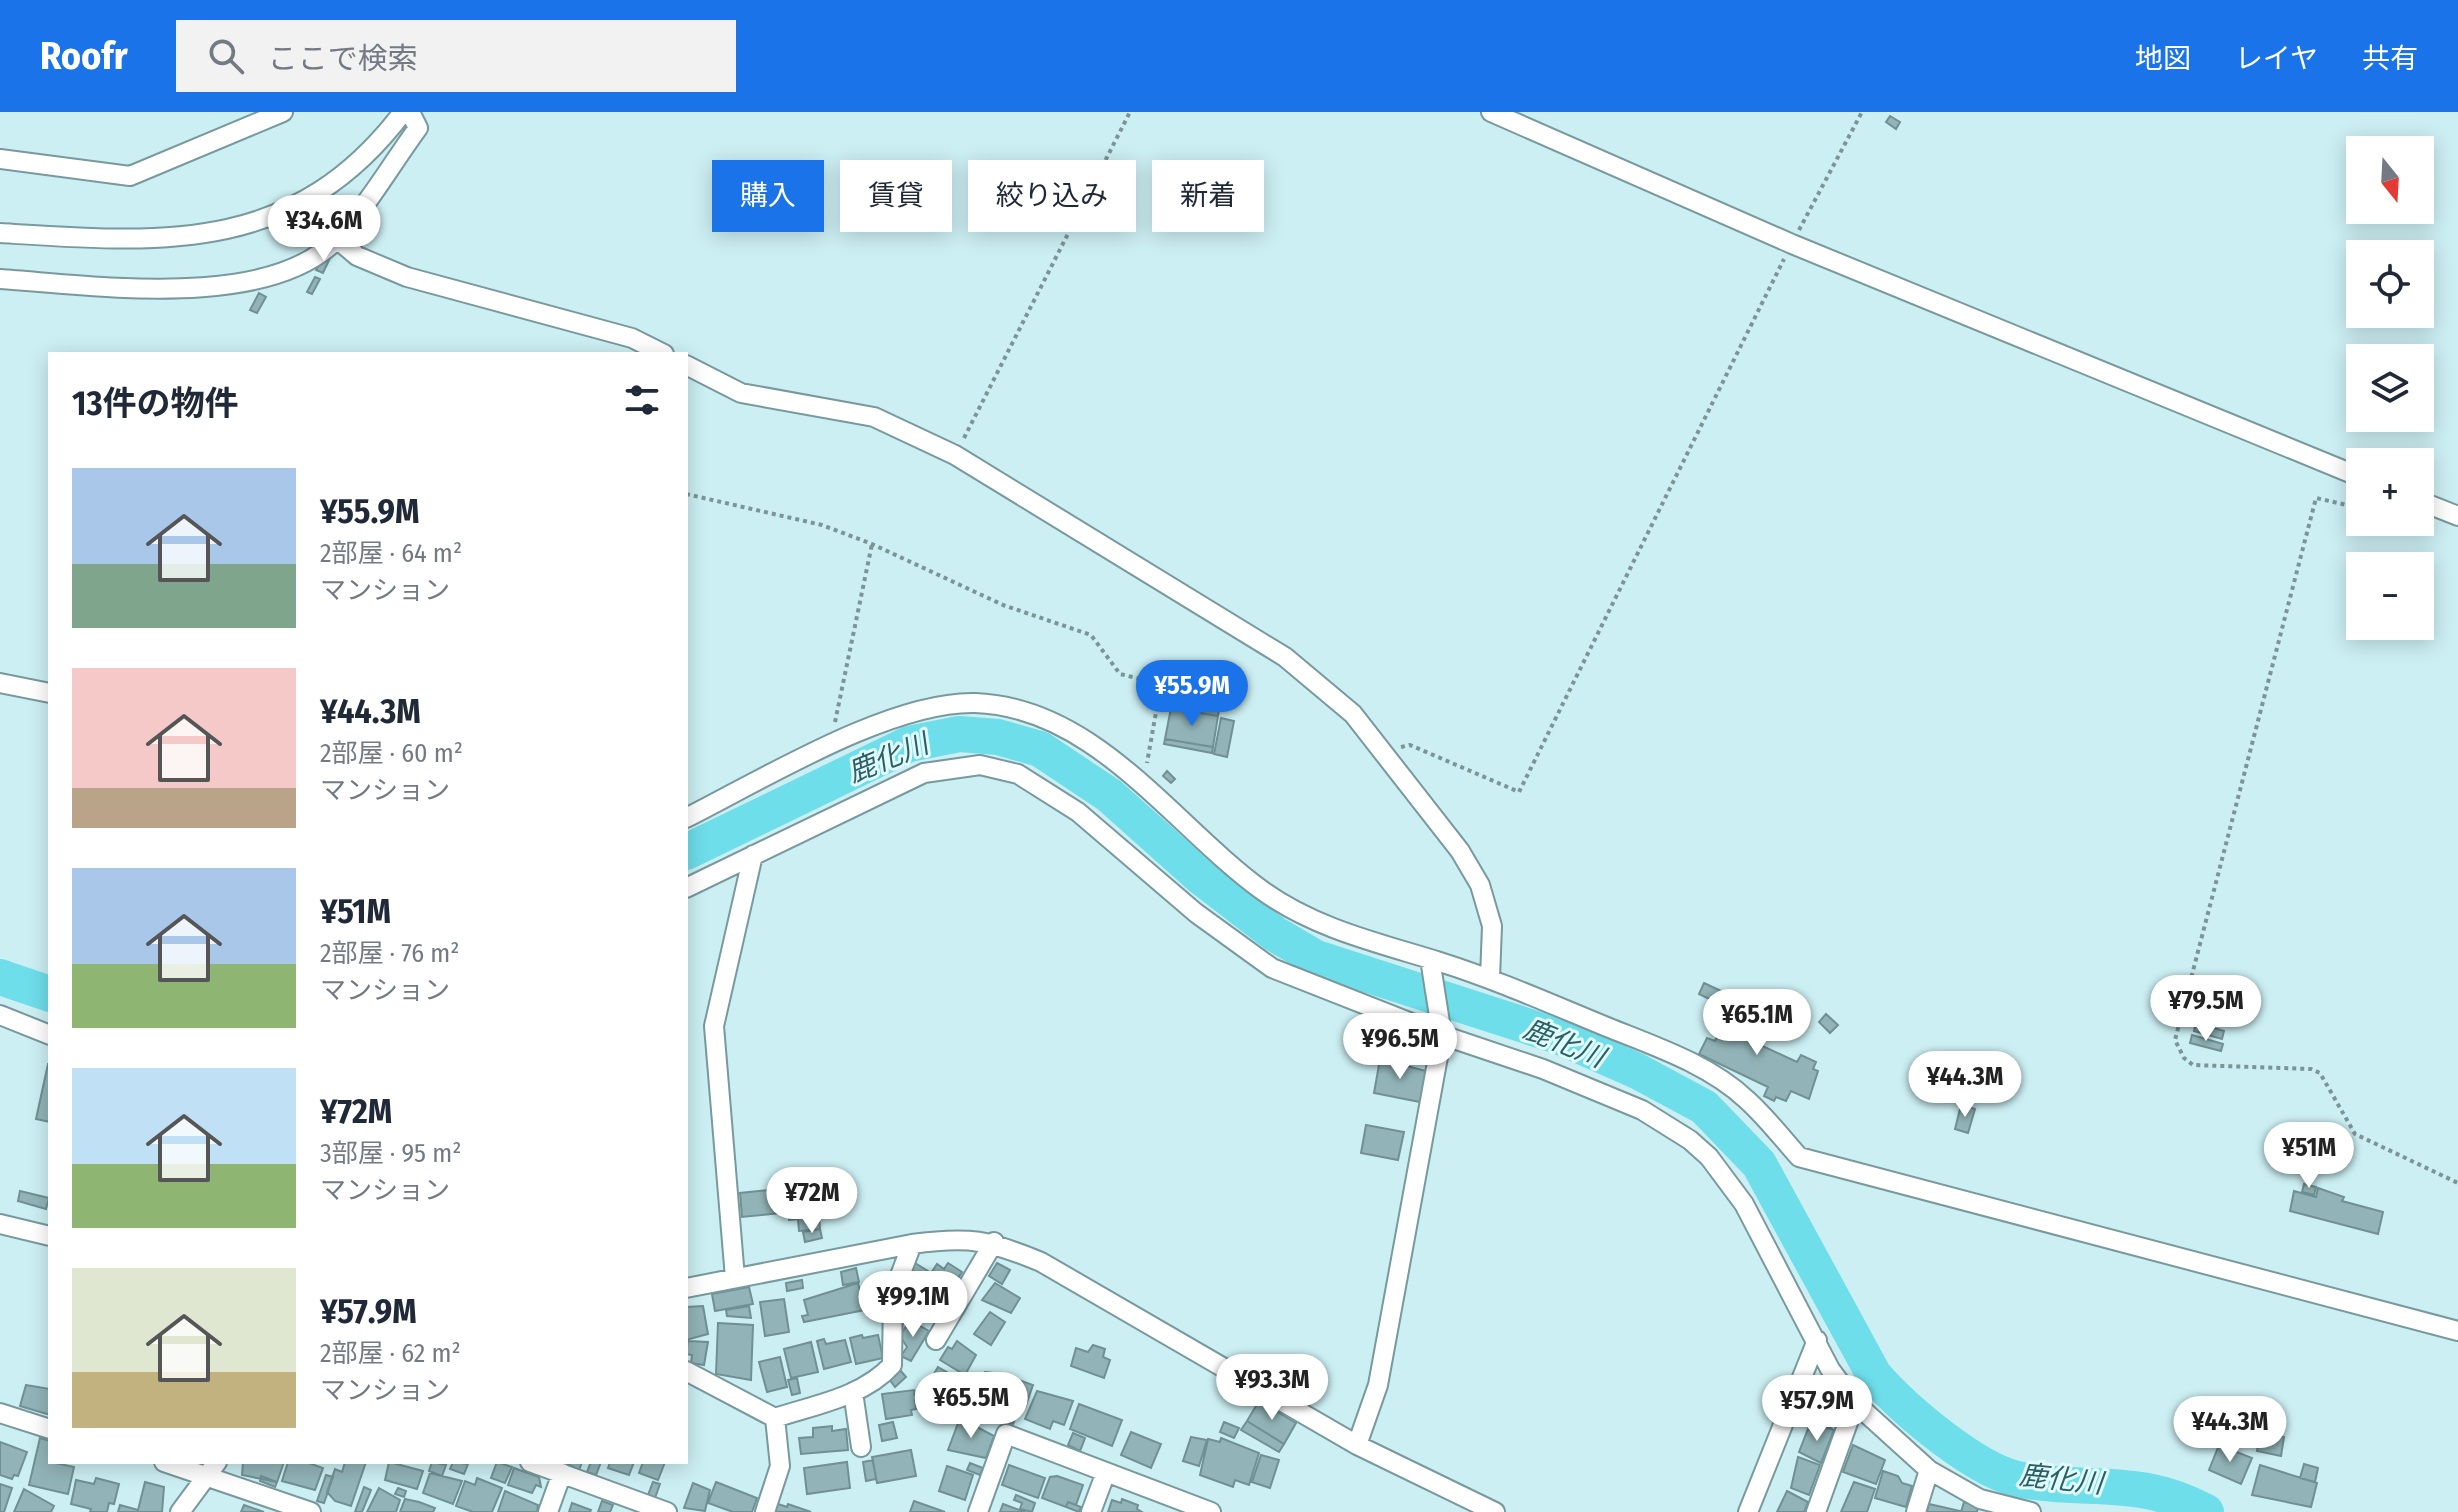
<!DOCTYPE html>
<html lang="ja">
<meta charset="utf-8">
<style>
body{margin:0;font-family:"Fira Sans Condensed","Noto Sans JP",sans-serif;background:#f2f2f3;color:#1f2937;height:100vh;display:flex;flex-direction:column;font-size:30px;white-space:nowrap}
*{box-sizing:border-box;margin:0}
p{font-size:26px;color:#747a83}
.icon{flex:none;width:44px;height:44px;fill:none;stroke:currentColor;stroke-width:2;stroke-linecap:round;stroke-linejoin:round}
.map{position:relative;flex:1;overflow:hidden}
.details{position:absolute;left:48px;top:240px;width:640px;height:1112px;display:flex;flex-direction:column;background:#fff;border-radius:0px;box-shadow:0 4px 20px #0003}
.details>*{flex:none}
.hud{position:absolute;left:712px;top:48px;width:760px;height:72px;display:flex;gap:16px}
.needle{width:52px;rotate:162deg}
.fabs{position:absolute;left:2346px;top:24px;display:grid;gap:16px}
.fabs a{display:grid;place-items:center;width:88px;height:88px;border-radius:0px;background:#fff;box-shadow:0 4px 20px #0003;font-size:40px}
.price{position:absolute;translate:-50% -68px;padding:0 18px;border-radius:28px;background:#fff;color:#222;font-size:26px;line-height:52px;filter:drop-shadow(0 2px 4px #0008)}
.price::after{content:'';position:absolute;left:50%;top:48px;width:24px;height:18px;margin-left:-12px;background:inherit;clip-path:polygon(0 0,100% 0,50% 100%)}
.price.selected{background:#1a73e8;color:#fff}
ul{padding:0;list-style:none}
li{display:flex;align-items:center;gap:24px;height:200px;padding:0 24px}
li span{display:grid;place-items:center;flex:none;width:224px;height:160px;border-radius:0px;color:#555}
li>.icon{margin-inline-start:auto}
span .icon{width:96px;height:96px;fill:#fffc;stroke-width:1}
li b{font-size:34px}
h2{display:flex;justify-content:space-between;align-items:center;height:96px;padding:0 24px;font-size:34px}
.pill{padding:0 28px;border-radius:0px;background:#fff;box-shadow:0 4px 20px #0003;font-size:28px;line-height:72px}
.pill.selected{background:#1a73e8;color:#fff}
header{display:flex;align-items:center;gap:48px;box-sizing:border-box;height:112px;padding:0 40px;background:#1a73e8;color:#fff}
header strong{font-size:38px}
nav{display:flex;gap:44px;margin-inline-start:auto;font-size:28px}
.search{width:560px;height:72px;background:#f2f2f3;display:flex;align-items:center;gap:20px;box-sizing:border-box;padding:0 28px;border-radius:0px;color:#747a83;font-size:30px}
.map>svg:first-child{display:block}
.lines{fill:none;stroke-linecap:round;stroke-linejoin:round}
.river{stroke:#6edeea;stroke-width:36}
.building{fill:#92b4b8;stroke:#709094;stroke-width:2}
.street-casing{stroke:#78999d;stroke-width:22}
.path{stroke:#7b9497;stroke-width:4;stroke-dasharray:4 4;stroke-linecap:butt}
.street{stroke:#fff;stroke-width:18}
.labels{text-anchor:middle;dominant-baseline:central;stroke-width:6;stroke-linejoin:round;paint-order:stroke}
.water-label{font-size:28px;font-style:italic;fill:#2e5f64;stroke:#dffbfe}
</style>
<header>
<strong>Roofr</strong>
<div class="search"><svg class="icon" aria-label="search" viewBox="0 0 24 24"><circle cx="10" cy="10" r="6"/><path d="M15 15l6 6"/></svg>ここで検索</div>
<nav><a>地図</a><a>レイヤ</a><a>共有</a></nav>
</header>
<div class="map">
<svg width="2458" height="1400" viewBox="0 0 2458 1400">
<rect width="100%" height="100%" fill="#cceff3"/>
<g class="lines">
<!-- river -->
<path class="river" d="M686,740L909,632L959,622L998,625L1040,637L1109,683L1202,766L1275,822L1316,846L1558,924L1637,959L1704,995L1759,1052L1874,1263C1903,1297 1978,1361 2022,1368C2091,1380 2138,1364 2206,1400
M0,865L50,882"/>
</g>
<!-- building -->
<path class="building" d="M1890,4L1900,10L1896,17L1886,10Z
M325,141L331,144L323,161L316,158Z
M315,165L320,167L312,182L307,180Z
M259,181L266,185L257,201L250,198Z
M1174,583L1220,592L1218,604L1171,596Z
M1171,596L1218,604L1213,635L1165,627Z
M1221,606L1234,609L1227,645L1214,642Z
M1165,627L1213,635L1212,641L1164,632Z
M1167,659L1175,667L1171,671L1163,664Z
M1704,871L1734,885L1732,890L1741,895L1730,919L1797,950L1801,943L1816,950L1813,957L1818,959L1809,987L1791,979L1786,989L1776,985L1774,989L1764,984L1768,975L1699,942L1707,926L1715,929L1730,897L1699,882Z
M1826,902L1838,913L1830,921L1819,910Z
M2196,911L2224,919L2222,927L2194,919Z
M1398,923L1430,929L1425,951L1394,945Z
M2192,923L2223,932L2221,939L2190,931Z
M1380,947L1426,959L1420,990L1374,981Z
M48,952H50V1010L36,1007Z
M1961,993L1975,997L1968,1021L1955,1017Z
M1366,1013L1404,1020L1398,1048L1361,1041Z
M2304,1072L2316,1075L2314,1083L2302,1080Z
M2318,1076L2344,1085L2342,1089L2383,1100L2378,1122L2290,1099L2294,1079L2316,1085Z
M778,1077L780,1101L742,1105L740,1081Z
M817,1078L820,1117L799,1119L798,1107L789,1108L786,1081Z
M20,1079L49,1086L46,1097L18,1089Z
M820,1117L822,1126L805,1130L803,1120Z
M915,1151L928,1159L920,1172L907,1164Z
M948,1151L962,1160L947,1183L926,1169L937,1152L944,1157Z
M997,1151L1010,1158L1002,1172L989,1164Z
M856,1156L859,1170L843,1173L841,1160Z
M802,1168L803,1176L787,1179L786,1171Z
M858,1171L865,1198L804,1210L802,1204L808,1203L804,1188Z
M995,1171L1020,1186L1011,1201L982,1188Z
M911,1173L932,1183L918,1205L898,1193Z
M749,1175L753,1192L715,1199L712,1182Z
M784,1187L789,1220L765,1224L760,1190Z
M703,1194L708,1222L686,1228V1195Z
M749,1194L751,1206L727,1204L726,1198Z
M990,1200L1005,1210L991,1233L974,1222Z
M910,1208L929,1219L911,1249L901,1244L907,1235L900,1224Z
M718,1211L753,1213L751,1268L716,1262Z
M862,1223L863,1226L878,1223L883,1246L856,1252L850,1226Z
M824,1227L826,1232L845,1228L851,1250L824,1257L817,1229Z
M688,1229L708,1230L704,1253L691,1251L692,1243L686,1242Z
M957,1229L976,1243L965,1263L940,1248L948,1235L952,1237Z
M811,1230L818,1260L791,1266L784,1237Z
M1093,1233L1105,1237L1103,1245L1110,1248L1104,1266L1071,1254L1076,1236L1088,1240Z
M780,1245L787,1275L767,1280L759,1250Z
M938,1255L955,1265L953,1269L960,1273L950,1290L926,1276Z
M900,1258L906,1265L895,1275L889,1267Z
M985,1260L1002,1262L1033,1273L1025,1296L1020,1294L1018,1300L1007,1296L1005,1301L974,1290L976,1284L970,1282Z
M797,1266L800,1281L792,1283L788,1268Z
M1812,1267H1826V1285L1809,1281Z
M26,1273L50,1277V1303L20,1294Z
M914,1278L916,1297L911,1298L912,1303L886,1307L882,1282Z
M1037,1279L1073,1289L1064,1313L1053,1309L1050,1317L1025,1307Z
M1819,1284L1840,1293L1831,1315L1805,1304L1811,1290L1816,1292Z
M1259,1289L1296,1311L1284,1332L1247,1309Z
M1079,1292L1122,1308L1112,1334L1070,1317Z
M1007,1296L1018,1300L1013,1312L999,1307Z
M960,1306L994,1324L986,1346L948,1338Z
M1247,1309L1284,1332L1279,1340L1241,1318Z
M893,1310L897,1326L882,1329L879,1313Z
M1224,1310L1239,1316L1234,1326L1220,1320Z
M1815,1312L1834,1318L1821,1351L1799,1340L1808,1317L1812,1319Z
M832,1314V1319L846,1317L848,1338L801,1342L799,1326L813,1325V1316Z
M1131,1320L1161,1332L1151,1356L1121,1343Z
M2260,1320L2284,1325L2281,1344L2257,1339Z
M1073,1321L1085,1326L1080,1339L1068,1333Z
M1191,1325L1207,1328L1199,1354L1183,1349Z
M40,1326L50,1329V1350L74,1355L68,1382L29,1373Z
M1221,1326L1259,1341L1249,1373L1235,1368L1233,1375L1200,1363L1208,1327L1220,1330Z
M0,1330L27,1340L18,1364L14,1363L12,1367L0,1363Z
M1853,1333L1885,1348L1876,1372L1843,1360Z
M2219,1333L2252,1346L2241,1372L2209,1358Z
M911,1338L916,1364L877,1371L872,1345Z
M1261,1343L1279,1348L1270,1376L1252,1370Z
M1798,1345L1820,1353L1809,1383L1791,1376Z
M873,1348L876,1367L866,1369L863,1350Z
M243,1350H284L277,1370L242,1363Z
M288,1350H306L323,1356L315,1378L282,1369Z
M345,1350H366L351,1394L335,1389L327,1380L335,1357L342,1360Z
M389,1350L423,1359L417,1377L385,1368Z
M432,1350L446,1353L442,1364L429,1359Z
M453,1350L468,1352L464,1362L450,1357Z
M497,1350L512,1355L505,1371L491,1366Z
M565,1350H582L579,1358Z
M591,1350H601L596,1363L587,1360Z
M610,1350H634L629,1363L608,1356Z
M643,1350H665L658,1368L639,1361Z
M847,1350L850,1376L807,1382L804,1356Z
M970,1351L983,1356L980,1363L967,1358Z
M2304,1352L2318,1356L2315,1370L2300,1366Z
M1009,1353L1045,1366L1038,1386L1002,1373Z
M2260,1353L2317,1371L2311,1395L2252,1383Z
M947,1354L973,1363L965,1388L939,1379Z
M514,1356L539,1365L541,1375L536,1373L532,1381L508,1373Z
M1883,1359L1898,1364L1902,1371L1912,1374L1906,1395L1875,1386Z
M430,1361L462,1369L453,1392L423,1381Z
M326,1363L333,1365L324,1391L317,1389Z
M261,1364L277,1370L275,1375L260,1369Z
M1057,1364L1083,1373L1076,1393L1068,1390L1066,1395L1042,1386L1050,1365Z
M96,1366L119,1372L114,1392L109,1391L107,1400H90L91,1397L71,1392L76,1368L94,1372Z
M477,1366L502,1376L492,1400H473L456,1394L465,1369L475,1373Z
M145,1370L164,1375L162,1400H118L120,1393L138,1398Z
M653,1370L660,1372L655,1386L648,1383Z
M716,1370L757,1386L752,1400H733L708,1391Z
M1854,1370L1875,1377L1867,1400H1841Z
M693,1371L710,1378L705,1399L684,1396Z
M0,1372L12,1376L4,1400H0Z
M364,1375L371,1378L362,1400H355Z
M379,1376L400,1388L396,1400H367Z
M398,1376L406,1379L404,1385L395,1382Z
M24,1377L54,1394L51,1400H14Z
M505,1379L538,1393L537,1400H498Z
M1787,1379L1808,1390L1804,1400H1777Z
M1016,1383L1035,1391L1032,1400L1020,1397L1022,1391L1014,1388Z
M405,1387L419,1390L435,1396L433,1400H400Z
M1122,1387L1138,1393L1137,1397L1142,1400H1108L1112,1388L1121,1391Z
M602,1389L613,1393L610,1400H598Z
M914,1389L945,1400H910Z
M1068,1390L1081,1395L1079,1400L1066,1395Z
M1964,1390L1978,1394L1977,1400H1961Z
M572,1391L591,1398L590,1400H569Z
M778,1392L787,1395L788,1392L811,1400H775Z
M1003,1392L1025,1400H1000Z
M1929,1392L1960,1399V1400H1927Z
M244,1393L264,1400H241Z"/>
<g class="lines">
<!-- street casing -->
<g class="street-casing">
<path id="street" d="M1491,0L1792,132L2360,365
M0,47L130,64L283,0
M0,121C161,131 294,144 403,0
M337,127L357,144L407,165L632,226L664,242
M0,167C91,173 269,200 338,126C366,96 393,50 418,16L410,0
M686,253L741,281L874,305L955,343L1285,545L1353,602L1460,739L1480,773L1492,814L1490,866
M2420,389L2458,404
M0,571L50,581
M686,706C762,668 890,589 975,591C1096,595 1173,714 1263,779C1316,817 1379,831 1440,850C1497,868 1551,892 1607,915C1654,934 1709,952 1747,988C1766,1005 1782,1026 1799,1045L2458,1219
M686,776L924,661L980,653L1018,662L1078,700L1196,801L1272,856L1442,923L1543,957L1642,998L1690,1028L1709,1045L1744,1092L1830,1257L1855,1291L1929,1358L1980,1387L2031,1400
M0,903L50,923
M0,1112L50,1124
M735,1166L714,914L753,743
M686,1176L912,1132C970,1124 988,1128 1041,1150L1357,1333L1495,1400
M936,1228L994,1130
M686,1259L775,1306
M853,1280L861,1335
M0,1301L50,1317
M1357,1333L1378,1273L1442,923L1430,847
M164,1350L311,1400
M530,1350L667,1400
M180,1400L217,1350
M548,1400L562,1361
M765,1400L780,1354L775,1306C814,1293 863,1285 892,1253L893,1182L912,1132
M978,1400L1006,1322L1211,1400
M1091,1400L1106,1360
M1748,1400L1817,1228
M1816,1400L1855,1291
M1916,1400L1929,1358"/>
</g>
<!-- path -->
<path class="path" d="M1799,118L1862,0
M964,326L1130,0
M686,382L822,413L872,432L1003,493L1091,523L1120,562L1161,572L1147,651
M2360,396L2316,386L2175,928L2184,946L2193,953L2311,957L2320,961L2355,1022L2458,1071
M835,610L872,432
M1401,635L1410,633L1519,680L1784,147"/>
<!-- street -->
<use href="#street" class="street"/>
</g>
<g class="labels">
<!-- water labels -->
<g class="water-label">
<text transform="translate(888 646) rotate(-22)">鹿化川</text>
<text transform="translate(1564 931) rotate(22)">鹿化川</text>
<text transform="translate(2061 1367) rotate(6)">鹿化川</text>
</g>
</g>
</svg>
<div class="fabs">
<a><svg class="needle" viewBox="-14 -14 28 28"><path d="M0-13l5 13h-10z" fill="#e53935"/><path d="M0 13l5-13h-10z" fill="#747a83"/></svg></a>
<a><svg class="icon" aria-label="locate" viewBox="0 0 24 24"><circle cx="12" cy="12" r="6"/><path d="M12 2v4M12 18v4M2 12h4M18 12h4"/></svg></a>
<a><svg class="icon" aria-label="layers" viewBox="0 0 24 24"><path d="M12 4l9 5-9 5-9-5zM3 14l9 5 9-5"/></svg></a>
<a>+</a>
<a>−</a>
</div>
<b class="price" style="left:324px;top:151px">¥34.6M</b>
<b class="price selected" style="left:1192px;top:616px">¥55.9M</b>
<b class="price" style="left:2206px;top:931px">¥79.5M</b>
<b class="price" style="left:1757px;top:945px">¥65.1M</b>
<b class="price" style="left:1400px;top:969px">¥96.5M</b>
<b class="price" style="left:1965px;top:1007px">¥44.3M</b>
<b class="price" style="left:2309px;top:1078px">¥51M</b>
<b class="price" style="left:812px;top:1123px">¥72M</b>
<b class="price" style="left:913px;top:1227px">¥99.1M</b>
<b class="price" style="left:1272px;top:1310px">¥93.3M</b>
<b class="price" style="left:971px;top:1328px">¥65.5M</b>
<b class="price" style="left:1817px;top:1331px">¥57.9M</b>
<b class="price" style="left:2230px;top:1352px">¥44.3M</b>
<div class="hud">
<a class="pill selected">購入</a>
<a class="pill">賃貸</a>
<a class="pill">絞り込み</a>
<a class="pill">新着</a>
</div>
<section class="details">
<h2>13件の物件<svg class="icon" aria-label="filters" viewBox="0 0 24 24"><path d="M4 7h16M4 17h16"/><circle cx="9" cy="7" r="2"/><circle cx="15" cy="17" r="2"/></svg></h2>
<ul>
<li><span style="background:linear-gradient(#a9c7e8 60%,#7fa58c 0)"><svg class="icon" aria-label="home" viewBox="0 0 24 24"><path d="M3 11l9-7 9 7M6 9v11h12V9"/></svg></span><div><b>¥55.9M</b><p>2部屋 · 64 m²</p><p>マンション</p></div></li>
<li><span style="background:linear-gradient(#f6c9c9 75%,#b9a48a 0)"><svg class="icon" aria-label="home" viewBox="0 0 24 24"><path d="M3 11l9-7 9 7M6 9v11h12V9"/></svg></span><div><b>¥44.3M</b><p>2部屋 · 60 m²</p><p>マンション</p></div></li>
<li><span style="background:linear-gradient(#a9c7e8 60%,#8fb573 0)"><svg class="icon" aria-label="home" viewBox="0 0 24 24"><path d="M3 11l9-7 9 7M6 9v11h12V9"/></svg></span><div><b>¥51M</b><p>2部屋 · 76 m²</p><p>マンション</p></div></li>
<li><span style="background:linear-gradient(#bfe0f5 60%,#8fb573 0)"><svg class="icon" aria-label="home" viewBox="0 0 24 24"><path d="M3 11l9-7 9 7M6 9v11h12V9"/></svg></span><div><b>¥72M</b><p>3部屋 · 95 m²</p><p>マンション</p></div></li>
<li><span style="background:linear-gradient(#dfe7d0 65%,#c2b280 0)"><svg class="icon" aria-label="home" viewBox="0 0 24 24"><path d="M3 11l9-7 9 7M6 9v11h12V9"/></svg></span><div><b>¥57.9M</b><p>2部屋 · 62 m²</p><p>マンション</p></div></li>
</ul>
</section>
</div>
